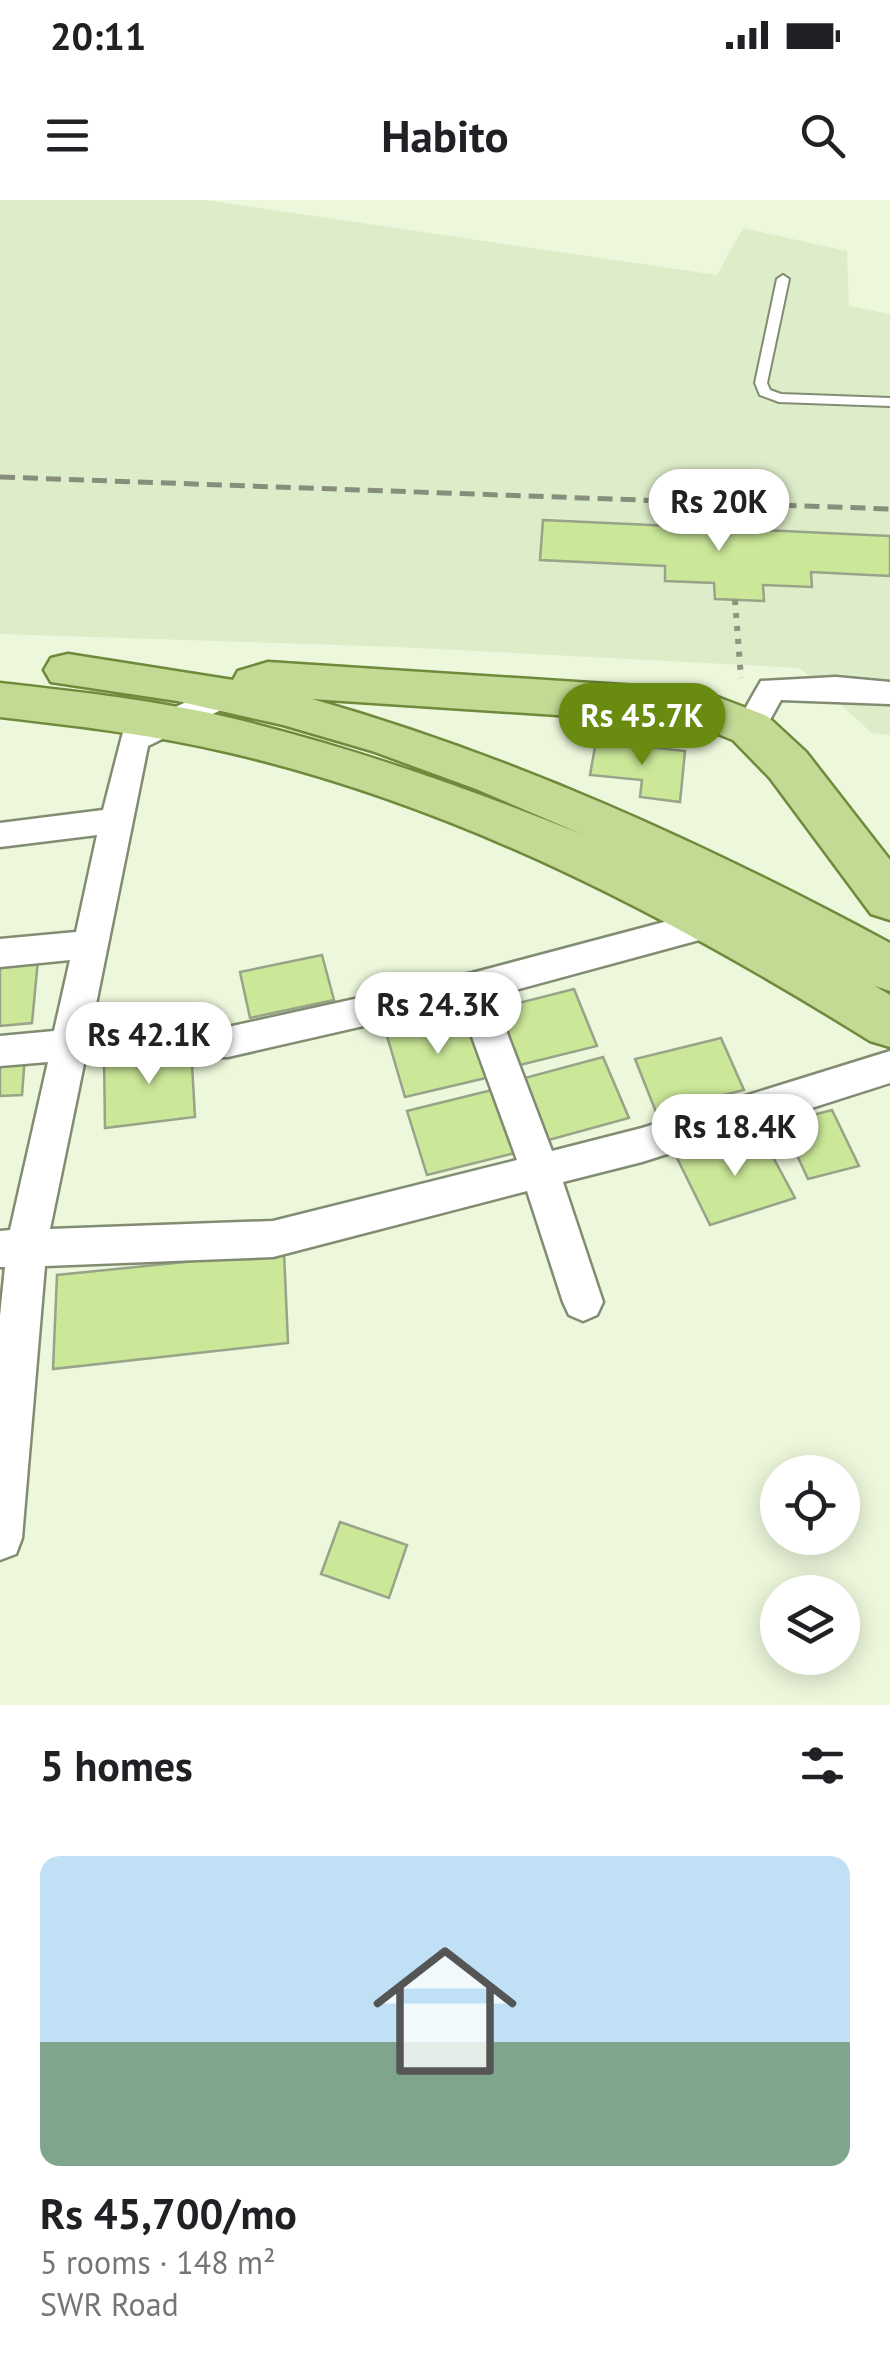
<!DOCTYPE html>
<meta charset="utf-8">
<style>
body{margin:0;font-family:"PT Sans",sans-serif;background:#f2f2f2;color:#202124;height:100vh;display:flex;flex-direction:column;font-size:38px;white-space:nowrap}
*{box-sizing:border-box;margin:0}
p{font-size:32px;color:#757577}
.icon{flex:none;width:55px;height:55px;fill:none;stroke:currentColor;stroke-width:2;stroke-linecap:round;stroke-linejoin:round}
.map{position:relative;height:1505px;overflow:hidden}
.side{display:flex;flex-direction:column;background:#fff;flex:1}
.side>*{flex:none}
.controls{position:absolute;left:760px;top:1255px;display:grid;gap:20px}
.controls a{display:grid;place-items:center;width:100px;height:100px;border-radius:50%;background:#fff;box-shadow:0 5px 25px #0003;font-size:50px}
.price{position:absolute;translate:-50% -85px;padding:0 22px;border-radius:35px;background:#fff;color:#222;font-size:32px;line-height:65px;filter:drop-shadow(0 2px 5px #0008)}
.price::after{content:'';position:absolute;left:50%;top:60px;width:30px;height:22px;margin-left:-15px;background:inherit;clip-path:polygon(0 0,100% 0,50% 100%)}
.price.current{background:#698b10;color:#fff}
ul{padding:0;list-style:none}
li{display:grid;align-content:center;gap:20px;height:530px;padding:0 40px}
li span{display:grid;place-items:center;height:310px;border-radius:20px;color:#555}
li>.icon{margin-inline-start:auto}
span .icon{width:180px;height:180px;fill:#fffc;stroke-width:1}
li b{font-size:42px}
h2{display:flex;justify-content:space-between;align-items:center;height:120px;padding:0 40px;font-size:42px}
.status{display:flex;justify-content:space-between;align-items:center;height:70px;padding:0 50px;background:#fff;direction:ltr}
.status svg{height:28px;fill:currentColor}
header{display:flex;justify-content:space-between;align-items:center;height:130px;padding:0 40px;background:#fff;font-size:45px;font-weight:600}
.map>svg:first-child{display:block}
.built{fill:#deedc9}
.building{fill:#cae898;stroke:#98a389;stroke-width:2.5}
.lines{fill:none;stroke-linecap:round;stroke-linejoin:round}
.lane-casing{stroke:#828c72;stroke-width:4}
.street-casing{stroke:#828c72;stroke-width:5}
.primary-casing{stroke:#6f8a3b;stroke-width:5}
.path{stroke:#8d9581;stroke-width:6;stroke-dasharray:5 8;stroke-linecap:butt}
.lane{fill:#fff;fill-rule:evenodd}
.street{fill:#fff;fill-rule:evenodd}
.primary{fill:#c2da94;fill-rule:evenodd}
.rail{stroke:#878f7c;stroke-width:5;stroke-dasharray:15 8;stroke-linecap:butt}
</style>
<div class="status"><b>20:11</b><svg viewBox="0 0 49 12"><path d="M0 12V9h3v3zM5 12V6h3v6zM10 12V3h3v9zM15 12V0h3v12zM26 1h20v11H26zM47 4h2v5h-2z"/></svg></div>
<header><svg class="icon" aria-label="menu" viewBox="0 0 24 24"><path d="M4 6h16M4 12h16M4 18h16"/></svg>Habito<svg class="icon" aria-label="search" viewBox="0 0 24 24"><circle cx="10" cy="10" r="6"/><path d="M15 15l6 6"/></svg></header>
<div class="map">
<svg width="890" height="1505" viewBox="0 0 890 1505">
<rect width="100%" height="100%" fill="#ecf7db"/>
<!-- built -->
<path class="built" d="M0,0H205L717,75L743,28L847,51L849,106L890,114V535L872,533L800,468L398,447L0,434Z"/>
<!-- building -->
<path class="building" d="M543,320L890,336V376L811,372L812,387L763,385L764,401L715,399L714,383L665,381V366L540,360Z
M596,541L685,551L680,602L640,597L642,580L590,575Z
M322,755L334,800L250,818L240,772Z
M38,760L32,823L0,826V762Z
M574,789L597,846L516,866L495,809Z
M470,817L490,877L405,897L387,836Z
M721,838L744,890L656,912L635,859Z
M191,847L195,917L105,928L104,857Z
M25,856L22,895L0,896V858Z
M603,857L629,918L545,941L521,879Z
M500,888L523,951L427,975L407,911Z
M832,910L859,966L808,979L782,923Z
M760,933L795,998L710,1025L677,958Z
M284,1052L288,1143L53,1169L57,1075Z
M340,1322L407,1345L389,1398L321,1374Z"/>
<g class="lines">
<!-- lane casing -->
<g class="lane-casing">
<path id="lane" d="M783,75L789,79L767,183L770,190L781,194L890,198V206L779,202L760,195L755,183L777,79Z"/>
</g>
<!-- street casing -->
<g class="street-casing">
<path id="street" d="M836,477L890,482V504L781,500L761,536L750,539L739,536L734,528L761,481Z
M224,484L235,487L239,495L235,503L148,546L91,829L228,827L472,773L713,709L725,713L730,723L725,733L493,796L552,951L642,928L890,851V883L642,962L563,982L603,1102L597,1115L583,1121L569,1115L563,1102L527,991L273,1057L45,1066L22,1338L16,1354L0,1360V1116L5,1067H0V1031L10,1030L48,862L0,866V836L54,831L70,760L0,767V739L76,732L97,635L0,647V623L103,610L123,532ZM460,804L517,960L273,1021L50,1029L85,859L228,857Z"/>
</g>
<!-- primary casing -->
<g class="primary-casing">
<path id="primary" d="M68,454L233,480L238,471L268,462L699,490L767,516L806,552L890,660V720L871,714L770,578L733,540L693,524L312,499C515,557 704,643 890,743V791L875,786L890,795V847L870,841C671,717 461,607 231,553C155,535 78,526 0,517V483C79,492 158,500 235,519C355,548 470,589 584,635L476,589L372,551L283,525L177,501L51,482L44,470L51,458Z"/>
</g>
<!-- path -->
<path class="path" d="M735,400L741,478"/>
<!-- lane -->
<use href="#lane" class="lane"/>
<!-- street -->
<use href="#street" class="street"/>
<!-- primary -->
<use href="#primary" class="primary"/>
<!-- rail -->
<path class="rail" d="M0,277L890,309"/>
</g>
</svg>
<div class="controls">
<a><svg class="icon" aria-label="locate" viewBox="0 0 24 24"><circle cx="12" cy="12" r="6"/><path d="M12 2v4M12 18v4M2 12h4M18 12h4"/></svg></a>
<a><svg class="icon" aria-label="layers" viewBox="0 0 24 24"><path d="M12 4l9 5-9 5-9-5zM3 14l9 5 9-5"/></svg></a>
</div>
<b class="price" style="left:719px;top:354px">Rs 20K</b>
<b class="price current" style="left:642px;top:568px">Rs 45.7K</b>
<b class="price" style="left:438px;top:857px">Rs 24.3K</b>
<b class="price" style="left:149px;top:887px">Rs 42.1K</b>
<b class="price" style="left:735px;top:979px">Rs 18.4K</b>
</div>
<section class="side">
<h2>5 homes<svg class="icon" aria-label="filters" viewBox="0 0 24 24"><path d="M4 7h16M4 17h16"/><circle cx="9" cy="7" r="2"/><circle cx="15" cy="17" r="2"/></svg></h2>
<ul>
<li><span style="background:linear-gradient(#bfe0f5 60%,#7fa58c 0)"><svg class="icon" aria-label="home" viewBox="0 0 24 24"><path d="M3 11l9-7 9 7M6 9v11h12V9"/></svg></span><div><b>Rs 45,700/mo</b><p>5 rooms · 148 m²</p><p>SWR Road</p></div></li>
</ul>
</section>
